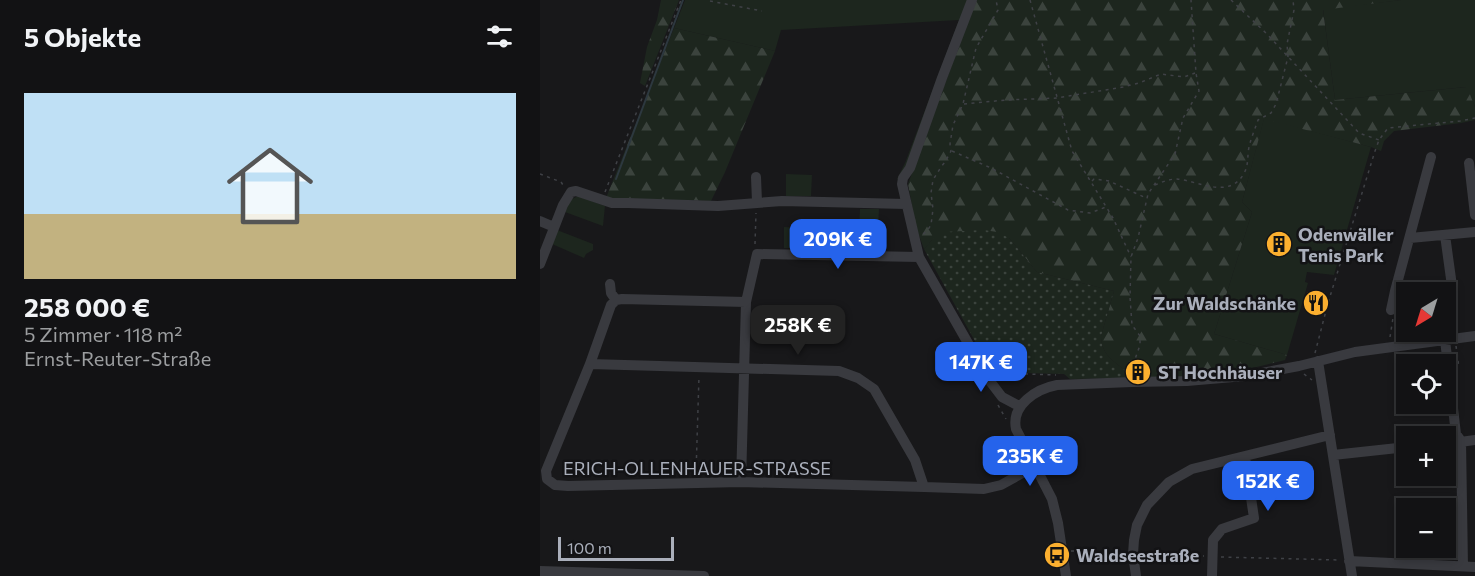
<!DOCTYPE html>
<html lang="de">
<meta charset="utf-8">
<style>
body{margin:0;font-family:Commissioner,sans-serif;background:#1f2022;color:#f1f3f6;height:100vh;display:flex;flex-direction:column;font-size:22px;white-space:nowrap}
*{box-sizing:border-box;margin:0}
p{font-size:20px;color:#9c9ea0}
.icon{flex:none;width:33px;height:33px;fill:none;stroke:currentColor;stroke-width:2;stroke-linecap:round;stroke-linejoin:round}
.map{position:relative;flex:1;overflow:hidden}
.panel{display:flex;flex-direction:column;background:#121214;width:540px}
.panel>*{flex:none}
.needle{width:39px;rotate:218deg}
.buttons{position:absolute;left:856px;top:282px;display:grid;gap:12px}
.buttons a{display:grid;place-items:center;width:60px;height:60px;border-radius:0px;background:#121214;box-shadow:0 3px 9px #0003,0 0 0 2px #313234;font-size:30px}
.scale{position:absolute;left:18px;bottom:15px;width:116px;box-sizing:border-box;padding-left:6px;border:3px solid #aaafbb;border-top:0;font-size:16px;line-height:21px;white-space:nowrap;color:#aaafbb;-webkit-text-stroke:4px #131315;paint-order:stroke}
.price{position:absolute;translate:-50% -51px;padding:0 14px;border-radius:12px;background:#2563eb;color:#fff;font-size:20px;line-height:39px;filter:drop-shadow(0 2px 3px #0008)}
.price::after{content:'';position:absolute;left:50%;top:36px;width:18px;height:14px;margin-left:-9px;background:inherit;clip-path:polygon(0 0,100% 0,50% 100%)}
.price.selected{background:#222;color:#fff}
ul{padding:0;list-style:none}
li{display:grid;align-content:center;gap:12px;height:318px;padding:0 24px}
li span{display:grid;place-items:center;height:186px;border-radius:0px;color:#555}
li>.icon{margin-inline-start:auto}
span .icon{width:108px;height:108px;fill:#fffc;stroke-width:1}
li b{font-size:26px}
h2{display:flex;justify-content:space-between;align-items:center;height:72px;padding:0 24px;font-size:26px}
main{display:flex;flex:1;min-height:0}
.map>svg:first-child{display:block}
.green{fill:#1d261e}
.forest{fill:url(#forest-firs)}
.park{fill:url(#park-dots)}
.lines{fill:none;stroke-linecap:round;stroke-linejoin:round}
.stream{stroke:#2d383f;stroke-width:2}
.path{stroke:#3f4146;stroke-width:1.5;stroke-dasharray:3 4.5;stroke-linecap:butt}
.minor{stroke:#393a3f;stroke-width:10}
.labels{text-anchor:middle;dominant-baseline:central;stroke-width:5;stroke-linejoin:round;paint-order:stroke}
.poi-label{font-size:18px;font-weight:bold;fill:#aaafbb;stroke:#131315;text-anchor:start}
.street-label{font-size:18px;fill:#aaafbb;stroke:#131315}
</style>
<main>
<section class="panel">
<h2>5 Objekte<svg class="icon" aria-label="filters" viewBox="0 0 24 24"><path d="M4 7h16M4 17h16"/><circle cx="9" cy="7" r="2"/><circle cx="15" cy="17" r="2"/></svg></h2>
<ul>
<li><span style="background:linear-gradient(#bfe0f5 65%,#c2b280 0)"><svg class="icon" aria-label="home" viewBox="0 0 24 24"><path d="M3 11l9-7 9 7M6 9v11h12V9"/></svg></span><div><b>258 000 €</b><p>5 Zimmer · 118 m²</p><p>Ernst-Reuter-Straße</p></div></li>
</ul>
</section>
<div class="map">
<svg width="935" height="576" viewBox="0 0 935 576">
<defs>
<pattern id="forest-firs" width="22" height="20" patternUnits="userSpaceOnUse" patternTransform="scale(1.5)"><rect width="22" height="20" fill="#1d261e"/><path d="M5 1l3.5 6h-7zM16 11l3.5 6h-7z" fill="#3b433d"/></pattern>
<pattern id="park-dots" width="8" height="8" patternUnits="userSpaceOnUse" patternTransform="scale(1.5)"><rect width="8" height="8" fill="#1d261e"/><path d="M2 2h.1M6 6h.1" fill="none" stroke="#3b433d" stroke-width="1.8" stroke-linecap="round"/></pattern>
</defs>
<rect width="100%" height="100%" fill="#18181a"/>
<!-- green -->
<path class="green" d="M145,0H429L369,162L360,179H357L365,163L419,20L241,30L235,51L134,28Z
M861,0H935V107L926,87L795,100L783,9Z
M724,118L831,147L794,275L767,272L765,282L768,283L747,355L674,334L712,212L702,202Z
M246,174L272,175L271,196H246Z
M38,196L65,206L63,226L25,212L30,200Z
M320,209H339L338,229L341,230L340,250H316L317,229H319Z
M244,227L293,229L291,249L244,248Z
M17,230L53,244V250L46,254L44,258L12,244Z"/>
<!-- forest -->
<path class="forest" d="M121,0H139L105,86L100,83L107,47L117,20Z
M436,0H861L783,10L795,100L927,87L935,107V120L921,123L854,131L844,141L841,151L831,147L724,119L702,202L712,212L674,334L747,355L745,360L704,370L648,377L588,378V372C574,362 561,354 561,336L574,291L497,272L469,238L392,240L384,249L376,227L368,184Z
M134,28L235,51L185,172L171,201L66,198Z"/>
<!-- park -->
<path class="park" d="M444,230L457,232L469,238L497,272L574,291L561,336C561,354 574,362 588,372V378L530,379L524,374L452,372L384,249L392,240L403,232Z"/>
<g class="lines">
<!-- stream -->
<path class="stream" d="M76,179L143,0"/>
<!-- path -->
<path class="path" d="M490,0L532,151L573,218L591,257
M691,0L727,34L819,133L839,140
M170,1L222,11
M424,104L466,100L517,98L583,87L599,83L621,74L644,77L655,73
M412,151L451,168L528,210L550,213L566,207
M0,174L21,182L23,185
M552,181L554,179L569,181L606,198
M615,185C622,182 629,179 637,179C658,181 688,199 703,175C709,166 707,157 709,147C711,138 715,129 718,120L731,113L736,104L748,57L747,44L754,10L753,0
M65,192L141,0
M383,234L387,231L391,225L393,209L391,193L393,180L401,167L405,162L411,151L410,144L413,125L423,104L436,48L458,10L456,0
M215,244L216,213
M850,337L853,318
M916,346L919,368
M775,353L788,303L835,151L839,140L848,128L920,121L935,118
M592,372V368L600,345V336L592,325L590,297L591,257L598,238L608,194L635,154L643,118L659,91L656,73L651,0
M455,373L516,375
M764,374L772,380
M458,405L466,419
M156,473L159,376
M531,551L583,553
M603,555L664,556
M681,557L799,560"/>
<!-- minor -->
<path class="minor" d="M432,0L402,78L370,168L363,178L362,184L379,257L449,380L462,397L479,406
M929,163L935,215
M216,177L217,202
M0,221L14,227
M905,235L912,286
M870,238L935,232
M0,264L23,205L31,192L36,191L72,203H88L178,206L242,201L366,204
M70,284L71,293L76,300
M206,302L82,299L76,300L71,305L50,364L6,471L7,479L15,485L28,486L201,482L384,487L444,489L461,485L495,466
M851,310L855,291L891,157
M905,340L916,434L921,441
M778,361L812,576
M50,364L299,371L318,378L334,389L375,460L384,487
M921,441L923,566
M906,444L935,440
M793,455L867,447
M201,482L206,302L217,254L379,257
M809,561L935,567
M0,571L164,576
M526,576L518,523L512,499L476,429C471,405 496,389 517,385L592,382L647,381L705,376L759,366L815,352L935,336
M596,576L593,554L594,540L597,525L607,505L629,482L652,469L790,435
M672,576L673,540L682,529L714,518L705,457"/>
</g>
<!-- icons -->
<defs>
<g id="building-disc" transform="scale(1.35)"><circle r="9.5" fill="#fbaf2f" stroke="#131315"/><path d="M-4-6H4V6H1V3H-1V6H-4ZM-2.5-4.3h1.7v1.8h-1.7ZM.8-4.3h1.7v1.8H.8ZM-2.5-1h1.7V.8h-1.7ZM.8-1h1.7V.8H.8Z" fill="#111"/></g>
<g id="restaurant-disc" transform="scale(1.35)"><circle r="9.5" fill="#fbaf2f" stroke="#131315"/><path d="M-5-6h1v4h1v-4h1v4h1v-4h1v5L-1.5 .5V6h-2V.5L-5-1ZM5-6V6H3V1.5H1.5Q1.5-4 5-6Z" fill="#111"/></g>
<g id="bus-disc" transform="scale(1.35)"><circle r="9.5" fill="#fbaf2f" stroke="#131315"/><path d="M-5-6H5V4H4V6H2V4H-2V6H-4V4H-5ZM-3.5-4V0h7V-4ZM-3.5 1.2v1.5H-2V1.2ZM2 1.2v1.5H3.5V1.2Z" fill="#111"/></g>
</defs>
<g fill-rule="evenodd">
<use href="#building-disc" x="739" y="244"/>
<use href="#restaurant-disc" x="776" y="303"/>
<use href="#building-disc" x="598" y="372"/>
<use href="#bus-disc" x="517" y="555"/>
</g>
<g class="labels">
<!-- poi labels -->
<g class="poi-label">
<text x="758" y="234">Odenwäller<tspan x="758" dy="21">Tenis Park</tspan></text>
<text x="756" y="303" text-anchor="end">Zur Waldschänke</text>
<text x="618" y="372">ST Hochhäuser</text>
<text x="536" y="555">Waldseestraße</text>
</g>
<!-- street labels -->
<g class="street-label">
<text x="157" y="468">ERICH-OLLENHAUER-STRASSE</text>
</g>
</g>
</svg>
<div class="buttons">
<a><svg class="needle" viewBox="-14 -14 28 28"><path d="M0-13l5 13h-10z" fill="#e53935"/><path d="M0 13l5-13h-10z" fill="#9c9ea0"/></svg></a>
<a><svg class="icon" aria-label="locate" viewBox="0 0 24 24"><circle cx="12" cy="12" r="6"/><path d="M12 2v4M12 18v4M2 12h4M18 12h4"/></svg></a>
<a>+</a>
<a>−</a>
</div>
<div class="scale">100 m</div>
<b class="price" style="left:298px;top:270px">209K €</b>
<b class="price selected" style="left:258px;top:356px">258K €</b>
<b class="price" style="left:441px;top:393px">147K €</b>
<b class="price" style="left:490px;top:487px">235K €</b>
<b class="price" style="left:728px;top:512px">152K €</b>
</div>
</main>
